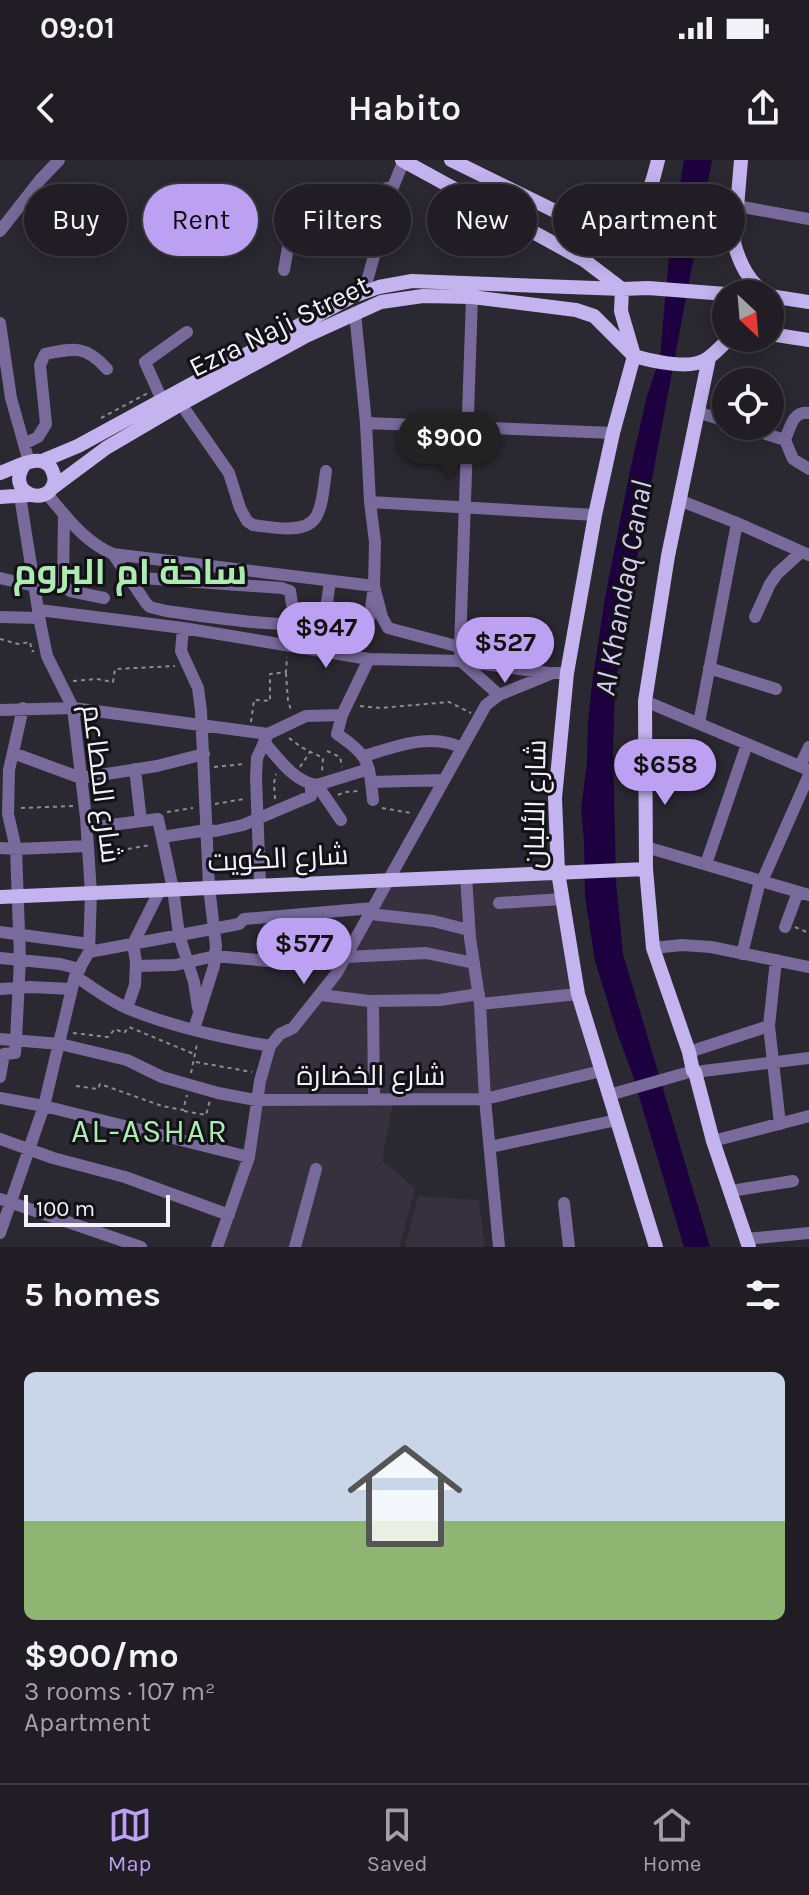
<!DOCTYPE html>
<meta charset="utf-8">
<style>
body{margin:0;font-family:Karla,Cairo,sans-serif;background:#28272c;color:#f1f3f6;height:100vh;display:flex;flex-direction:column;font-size:30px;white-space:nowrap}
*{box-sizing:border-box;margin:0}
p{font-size:26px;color:#a2a2a6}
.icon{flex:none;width:44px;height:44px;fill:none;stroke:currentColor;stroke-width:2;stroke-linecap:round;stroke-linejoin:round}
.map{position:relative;height:1087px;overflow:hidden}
.sheet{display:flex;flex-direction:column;background:#201e24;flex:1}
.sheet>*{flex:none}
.top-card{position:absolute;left:24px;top:24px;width:762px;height:72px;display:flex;gap:16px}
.needle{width:52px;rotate:154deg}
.tools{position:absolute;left:712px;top:120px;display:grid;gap:16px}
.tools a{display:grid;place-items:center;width:72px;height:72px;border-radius:50%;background:#201e24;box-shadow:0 4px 20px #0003,0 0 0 2px #3d3c41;font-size:40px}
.scale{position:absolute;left:24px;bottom:20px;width:146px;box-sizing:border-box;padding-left:8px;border:4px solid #f3f2f8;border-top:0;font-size:22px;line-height:28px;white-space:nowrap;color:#f3f2f8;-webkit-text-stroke:6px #121115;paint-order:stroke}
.price{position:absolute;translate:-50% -68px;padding:0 18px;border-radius:28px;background:#bca0f2;color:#111;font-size:26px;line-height:52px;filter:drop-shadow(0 2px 4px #0008)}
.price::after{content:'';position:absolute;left:50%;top:48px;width:24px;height:18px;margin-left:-12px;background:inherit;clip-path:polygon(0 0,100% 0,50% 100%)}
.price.on{background:#222;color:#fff}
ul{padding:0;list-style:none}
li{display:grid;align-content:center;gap:16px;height:424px;padding:0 24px}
li span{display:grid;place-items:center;height:248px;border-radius:12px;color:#555}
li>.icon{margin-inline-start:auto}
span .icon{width:144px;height:144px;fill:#fffc;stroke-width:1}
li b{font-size:34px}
h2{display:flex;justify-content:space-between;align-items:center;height:96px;padding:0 24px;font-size:34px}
.pill{padding:0 28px;border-radius:36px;background:#201e24;box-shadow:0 4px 20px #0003,0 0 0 2px #3d3c41;font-size:28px;line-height:72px}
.pill.on{background:#bca0f2;color:#111}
.status{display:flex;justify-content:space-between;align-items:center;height:56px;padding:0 40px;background:#201e24;direction:ltr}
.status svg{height:22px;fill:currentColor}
header{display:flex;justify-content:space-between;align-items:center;height:104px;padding:0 24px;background:#201e24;font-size:36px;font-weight:600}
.menu{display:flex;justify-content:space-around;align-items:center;height:112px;border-top:2px solid #3d3c41;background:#201e24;font-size:22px;color:#a2a2a6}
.menu a{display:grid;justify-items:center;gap:4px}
.menu .on{color:#bca0f2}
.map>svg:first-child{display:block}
.built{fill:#35313f}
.water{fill:#1d0040}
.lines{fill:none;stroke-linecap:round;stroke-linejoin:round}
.path{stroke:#8c8b92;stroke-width:2;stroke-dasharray:4 4;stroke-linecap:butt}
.minor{stroke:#786a9b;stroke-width:12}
.major{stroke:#c3b3ef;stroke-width:14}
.labels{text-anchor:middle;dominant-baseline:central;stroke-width:6;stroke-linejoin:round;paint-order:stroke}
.street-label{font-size:28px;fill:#f3f2f8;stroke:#121115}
.water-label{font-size:30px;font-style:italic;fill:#d4caf2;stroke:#121115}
.quarter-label{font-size:32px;letter-spacing:2px;fill:#adebb2;stroke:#121115}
.district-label{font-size:36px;font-weight:bold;fill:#adebb2;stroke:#121115}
</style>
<div class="status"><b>09:01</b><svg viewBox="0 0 49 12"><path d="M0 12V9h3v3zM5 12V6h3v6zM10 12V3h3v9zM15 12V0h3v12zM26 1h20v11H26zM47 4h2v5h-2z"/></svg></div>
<header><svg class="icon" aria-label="back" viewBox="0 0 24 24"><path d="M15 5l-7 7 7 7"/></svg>Habito<svg class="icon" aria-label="share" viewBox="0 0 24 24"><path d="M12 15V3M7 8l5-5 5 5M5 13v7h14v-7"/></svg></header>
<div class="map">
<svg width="809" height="1087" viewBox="0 0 809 1087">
<rect width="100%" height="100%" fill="#2a2830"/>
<!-- built -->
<path class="built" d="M558,712L601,911L485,939H394L382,1001L415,1028L400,1087H215L270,886L346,797L388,719Z
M418,1036L479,1040L485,1087H405Z"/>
<!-- water -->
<path class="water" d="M684,0H712L624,467L615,527L613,588L616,722L623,794L710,1087H684L633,916L617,872L595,801L585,736L584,680L581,649L587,603L588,562L592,524L605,438L630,311L647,236L660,197L669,97Z"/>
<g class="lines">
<!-- path -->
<path class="path" d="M101,258L148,233
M0,479L18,484L30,482L32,491H34
M286,513L288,541L291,550
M73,521L97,519L113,522L115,509L175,506
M360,546L380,548L449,542L471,553
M251,562L254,540L270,541V514L286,512L287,497
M289,578L301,587L323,598L322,612
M327,591L340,597L342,607
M214,607L244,604
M300,607L310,592
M338,635L345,632L359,631
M275,639L274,623L276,614
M215,644L244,639
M21,648L75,646
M382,648L411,653
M167,652L193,648
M128,689L150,685
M795,767L809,773
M73,873L108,877L115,869L124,873L129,867L194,894
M196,902L252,912
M191,913L197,884
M76,926L98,929L100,924L162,946L183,950L187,935
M184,951L206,955L210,940"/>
<!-- minor -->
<path class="minor" d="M737,46L809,59
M0,71L40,20L59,0
M284,110L293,59L299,49L333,38L393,27
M364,132L393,27L404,0
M472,137L460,487L461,501L549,513
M0,163L11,238L29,302
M162,240L145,202L187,172
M181,244L229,313L240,348L247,361L253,365C271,367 305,375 316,357C323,345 324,325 326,311
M697,252L726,261
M809,253C793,250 790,268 785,280L793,299L809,309
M366,263L613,273
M741,266L785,280
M24,284L38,277L46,264L40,205L45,194C74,188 86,185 107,209
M46,333C66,356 84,382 113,394L374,426L382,457L388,468L460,487
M679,340L737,363L809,395
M370,342L595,355
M64,354L63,425L70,431L104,438
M113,394L146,443L150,447L166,451C190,454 310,474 322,458C328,449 328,431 330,421
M128,417L282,428L290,431L295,464
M0,418L35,426
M39,450L183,468L369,499L461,501L499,535
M0,457L39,458
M755,457L770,424L777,414L801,392
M183,468L181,491L198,528L201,551L209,727L216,786L214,806L194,869
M353,496L370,456L374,426L375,382L370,342L366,263L355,153
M369,499L342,555L337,574C370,596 369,603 373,640
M709,508L776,529
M645,541L809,610
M0,550L73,548L268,574L306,556L342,555
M699,563L737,363
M264,582C278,598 294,622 317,625L369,609
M13,593L81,618L157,606L204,594
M364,596C395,587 431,572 462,588
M800,606L809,587
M135,609L141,661
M371,622L444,620
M317,625L341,660
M87,668L158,659L173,729L179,775L194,822L198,848
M162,677L207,670L216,671L243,665L311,636V624
M646,687L809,735
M0,688L16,689L88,686
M706,704L747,584
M466,716L470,778L480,844L485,939L499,1087
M762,721L809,615
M260,725L256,617L257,598L268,574
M499,743L562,739
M370,754L433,761L469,770
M785,767L798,732
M0,772L89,784
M653,788L682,785L711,787L809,807
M89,792L239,764L244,759L373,748
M742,794L760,721
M346,797L426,793L474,803
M0,798L60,804L80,809
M136,806L175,805L215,796L280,802L292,755
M75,816C92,827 110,841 129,849C173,867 223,878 270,886
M0,829L30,827L72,829
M321,835L369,841L440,840L479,834
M373,841L374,939
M480,844L578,834
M127,848L135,825L136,802L133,784L160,730
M769,866L780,964
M0,879L60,884L127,900L162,917L218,933L256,940L485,939L601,911
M689,892L769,866L776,800
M695,912L809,898
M0,917L4,894L15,893L16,880L20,799L16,689L8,654L9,610L23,548
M609,935L693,911
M0,938L44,946L249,997
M0,979L53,998L125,1017L229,1055
M713,981L809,956
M490,987L617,960
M731,1031L793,1021
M0,1039L141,1087
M564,1043L569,1087
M0,1073L44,946L75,816L89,792L91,733L86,658L73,548L47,496L40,462L20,336
M746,1079L809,1073
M217,1087L249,997L260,921L270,886L280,874L293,868L336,814L486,545L499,535L553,513H567
M295,1087L316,1009"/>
<!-- major -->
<path class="major" d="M402,0L584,100L622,129L621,151L633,192
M451,0L559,53L581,61L647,72L734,83C740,104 748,121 766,134
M607,61C644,60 651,29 658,0
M734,83L741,0
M770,136L809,142
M770,174L809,180
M634,196L613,273L595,355L567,513L555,638L558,712L578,834L656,1087
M634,196C652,201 688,210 705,200C714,195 722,185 730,178
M709,198L668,396L645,541L646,709L653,788L689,892L693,911L695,912L713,981L749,1087
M42,301L78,286L351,137L379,127L412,121L622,129L648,128L726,134
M0,313C15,308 43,290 52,310C54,314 55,319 54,323C47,348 5,333 24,305
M51,329L106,288L181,244L304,177L381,142L423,136L472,137L576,150L594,156L634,196
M0,337L30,335
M0,737L646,709"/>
</g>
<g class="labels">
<!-- street labels -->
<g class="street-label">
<text transform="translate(279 166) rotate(-26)">Ezra Naji Street</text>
<text transform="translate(102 624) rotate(83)">شارع المطاعم</text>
<text transform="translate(535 644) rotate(-89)">شارع الألبان</text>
<text transform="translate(278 698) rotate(-3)">شارع الكويت</text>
<text x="371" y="915">شارع الخضارة</text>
</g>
<!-- water labels -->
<g class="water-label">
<text transform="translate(623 428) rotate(-80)">Al Khandaq Canal</text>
</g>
<!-- quarter labels -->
<g class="quarter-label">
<text x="150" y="971">AL-ASHAR</text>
</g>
<!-- district labels -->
<g class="district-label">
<text x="130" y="412">ساحة ام البروم</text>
</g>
</g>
</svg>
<div class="tools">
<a><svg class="needle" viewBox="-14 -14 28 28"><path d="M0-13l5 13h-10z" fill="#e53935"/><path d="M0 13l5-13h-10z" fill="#a2a2a6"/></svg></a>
<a><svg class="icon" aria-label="locate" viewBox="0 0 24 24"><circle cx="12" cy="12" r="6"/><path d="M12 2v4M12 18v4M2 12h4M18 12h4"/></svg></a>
</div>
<div class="scale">100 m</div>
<b class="price on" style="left:449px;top:320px">$900</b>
<b class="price" style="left:326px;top:510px">$947</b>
<b class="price" style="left:505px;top:525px">$527</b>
<b class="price" style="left:665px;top:647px">$658</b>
<b class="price" style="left:304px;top:826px">$577</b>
<div class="top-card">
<a class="pill">Buy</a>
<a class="pill on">Rent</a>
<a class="pill">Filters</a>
<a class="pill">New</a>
<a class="pill">Apartment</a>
</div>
</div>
<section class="sheet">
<h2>5 homes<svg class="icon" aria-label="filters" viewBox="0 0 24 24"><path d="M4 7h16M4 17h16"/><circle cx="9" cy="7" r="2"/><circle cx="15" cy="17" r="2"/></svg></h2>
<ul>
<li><span style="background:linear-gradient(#c9d6e8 60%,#8fb573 0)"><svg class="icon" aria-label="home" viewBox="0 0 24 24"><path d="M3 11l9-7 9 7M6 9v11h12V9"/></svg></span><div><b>$900/mo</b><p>3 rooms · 107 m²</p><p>Apartment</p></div></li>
</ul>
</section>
<nav class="menu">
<a class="on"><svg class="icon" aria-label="map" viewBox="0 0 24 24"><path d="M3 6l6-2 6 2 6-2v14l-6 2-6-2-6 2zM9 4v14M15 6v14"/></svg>Map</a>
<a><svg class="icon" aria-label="saved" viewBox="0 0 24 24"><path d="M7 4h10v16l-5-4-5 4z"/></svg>Saved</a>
<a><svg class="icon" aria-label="home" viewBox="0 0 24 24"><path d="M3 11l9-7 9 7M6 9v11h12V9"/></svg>Home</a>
</nav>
